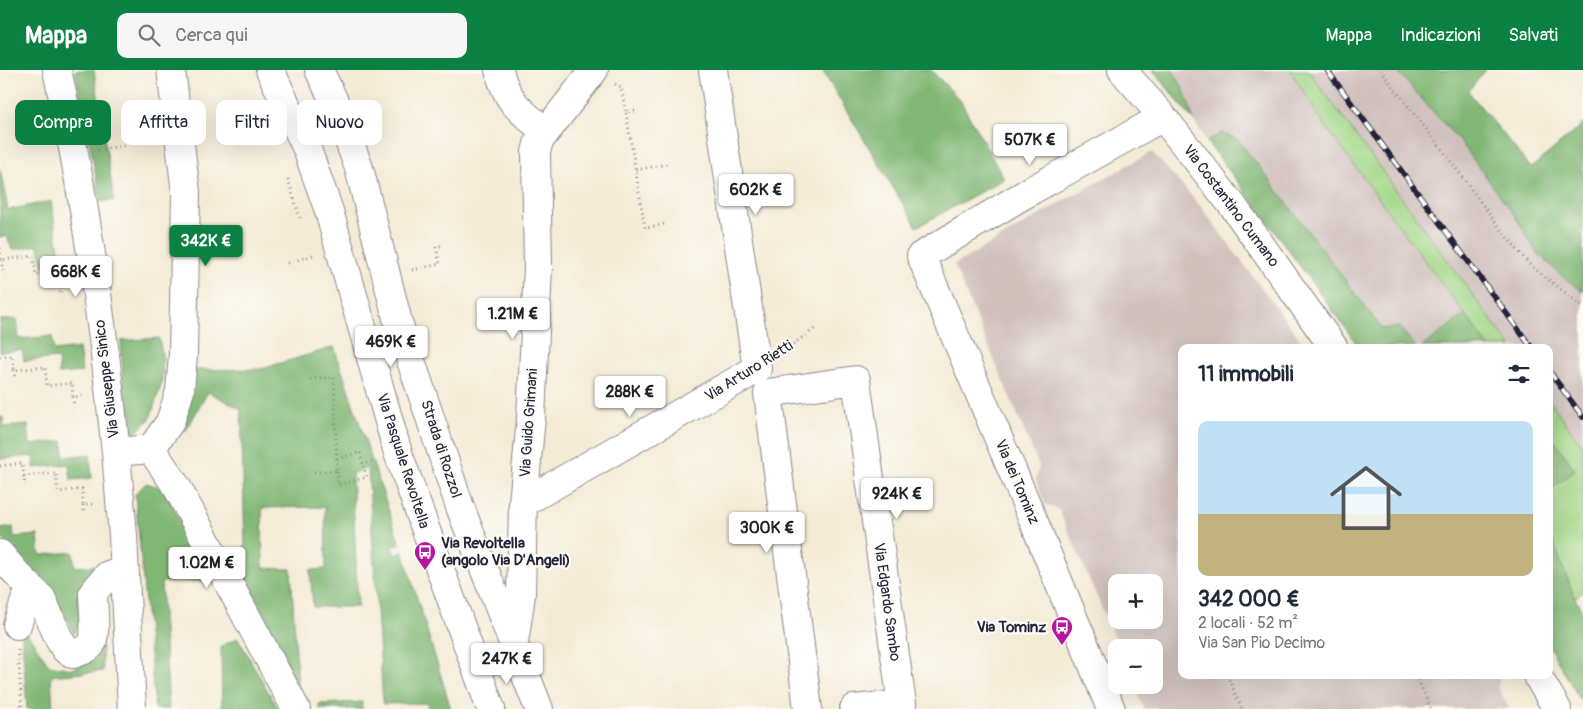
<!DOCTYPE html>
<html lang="it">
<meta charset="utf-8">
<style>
body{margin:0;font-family:Pangolin,sans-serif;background:#f6f6f7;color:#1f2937;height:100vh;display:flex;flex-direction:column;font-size:19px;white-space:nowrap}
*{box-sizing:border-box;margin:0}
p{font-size:16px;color:#747a83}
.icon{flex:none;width:28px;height:28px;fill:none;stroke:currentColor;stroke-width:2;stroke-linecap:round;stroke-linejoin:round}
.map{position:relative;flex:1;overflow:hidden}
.details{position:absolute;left:1178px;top:274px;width:375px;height:335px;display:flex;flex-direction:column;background:#fff;border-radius:10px;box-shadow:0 5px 20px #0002}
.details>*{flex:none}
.guide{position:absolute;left:15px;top:30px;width:475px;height:45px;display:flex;gap:10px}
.fabs{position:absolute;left:1108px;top:504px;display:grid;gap:10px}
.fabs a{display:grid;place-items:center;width:55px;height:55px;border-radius:10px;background:#fff;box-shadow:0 5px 20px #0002;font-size:25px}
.price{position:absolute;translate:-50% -42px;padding:0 11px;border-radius:5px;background:#fff;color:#222;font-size:16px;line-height:32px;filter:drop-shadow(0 1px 2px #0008)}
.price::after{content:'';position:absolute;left:50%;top:30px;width:15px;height:11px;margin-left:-8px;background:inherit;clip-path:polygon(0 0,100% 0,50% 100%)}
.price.selected{background:#0b8043;color:#fff}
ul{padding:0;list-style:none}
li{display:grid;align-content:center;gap:10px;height:265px;padding:0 20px}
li+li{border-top:1px solid #e0e1e3}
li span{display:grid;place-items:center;height:155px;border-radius:10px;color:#555}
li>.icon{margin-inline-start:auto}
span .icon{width:90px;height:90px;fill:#fffc;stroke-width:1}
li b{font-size:21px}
h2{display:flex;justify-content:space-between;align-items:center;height:60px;padding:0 20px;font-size:21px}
.pill{padding:0 18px;border-radius:10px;background:#fff;box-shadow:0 5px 20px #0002;font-size:18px;line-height:45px}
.pill.selected{background:#0b8043;color:#fff}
header{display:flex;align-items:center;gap:30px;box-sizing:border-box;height:70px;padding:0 25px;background:#0b8043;color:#fff}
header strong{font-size:24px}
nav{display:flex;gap:28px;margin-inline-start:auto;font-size:18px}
.search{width:350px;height:45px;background:#f6f6f7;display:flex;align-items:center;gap:12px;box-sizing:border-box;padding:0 18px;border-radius:10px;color:#747a83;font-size:19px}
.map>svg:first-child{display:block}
.industrial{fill:#d0c0bc;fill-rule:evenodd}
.green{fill:#a2d687;stroke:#627c61}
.forest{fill:#81b774;stroke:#526c58}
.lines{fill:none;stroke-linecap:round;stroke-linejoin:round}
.minor-casing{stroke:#8b8688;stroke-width:30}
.major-casing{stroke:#8b8688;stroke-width:30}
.path{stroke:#8b8688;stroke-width:3;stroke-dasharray:1 4;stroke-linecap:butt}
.minor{stroke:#fff;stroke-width:28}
.major{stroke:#fff;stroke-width:28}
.rail-casing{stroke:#22223b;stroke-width:5.5}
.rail{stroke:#fdfcf7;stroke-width:4;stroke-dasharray:11;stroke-linecap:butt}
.labels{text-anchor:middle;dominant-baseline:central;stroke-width:4.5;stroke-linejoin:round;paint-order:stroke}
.street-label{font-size:15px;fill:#22223b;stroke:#fdfcf7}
.poi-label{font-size:15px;font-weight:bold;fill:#22223b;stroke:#fdfcf7;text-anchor:start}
</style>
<header>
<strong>Mappa</strong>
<div class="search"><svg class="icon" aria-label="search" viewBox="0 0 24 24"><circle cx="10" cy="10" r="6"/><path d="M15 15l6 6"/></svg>Cerca qui</div>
<nav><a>Mappa</a><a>Indicazioni</a><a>Salvati</a></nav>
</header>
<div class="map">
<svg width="1583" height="639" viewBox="0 0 1583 639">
<rect width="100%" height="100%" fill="#fdfcf7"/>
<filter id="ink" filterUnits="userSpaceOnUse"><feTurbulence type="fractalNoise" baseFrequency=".02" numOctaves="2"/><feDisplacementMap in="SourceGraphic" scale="10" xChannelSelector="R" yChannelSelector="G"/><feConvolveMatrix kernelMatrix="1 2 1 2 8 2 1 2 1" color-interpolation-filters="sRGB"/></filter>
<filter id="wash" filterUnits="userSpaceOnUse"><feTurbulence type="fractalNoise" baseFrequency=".0096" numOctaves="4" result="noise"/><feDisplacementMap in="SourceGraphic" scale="20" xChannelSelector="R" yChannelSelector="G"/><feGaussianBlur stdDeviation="1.12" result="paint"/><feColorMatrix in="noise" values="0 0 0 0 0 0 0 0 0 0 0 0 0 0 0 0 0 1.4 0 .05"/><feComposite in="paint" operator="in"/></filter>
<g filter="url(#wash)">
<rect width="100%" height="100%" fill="#f4ebd6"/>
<!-- industrial -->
<path class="industrial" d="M1172,0H1290L1325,56L1465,244L1422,277H1416L1399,258L1382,259L1262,100L1237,69L1221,63L1207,72L1193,50L1188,31L1178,9Z
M1308,0H1396L1462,74L1515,146L1535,180L1558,203L1583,222V377L1549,330V278L1511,277Z
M1152,82L1197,132L1306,277L1181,278V605H1495L1500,613L1497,615L1509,639H1218L1217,637L1212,639H1144L1134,615H1154V578L1119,577L1059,440L1045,434L1036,410L1039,396L954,195L1065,130ZM1154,512V550H1116V512Z"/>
<!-- green -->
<path class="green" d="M1290,0H1308L1511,277H1489L1325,56Z
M1549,330L1583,377V522L1575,528L1549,463V421L1575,400L1549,363Z"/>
<!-- forest -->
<path class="forest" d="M75,0H94L114,130L101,132Z
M822,0H931L960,30L1004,109L917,157Z
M1153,0H1172C1183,15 1189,32 1193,50Z
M1396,0H1486L1468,21L1531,98L1583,54V222L1558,203L1535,180L1515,146L1462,74Z
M1221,63L1237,69L1262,100L1382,259L1399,257L1416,277H1359L1256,136L1207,72Z
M0,99L8,140L51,131L61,192L44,197L38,175L12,180L7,166L0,167Z
M1465,244L1489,277H1422Z
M17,249L19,269L52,266L54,281L79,278L82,302L59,304L58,288L24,291L22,280L0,282V250Z
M159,268L163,289L162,312L150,349L136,363L126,358L121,271Z
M334,277L400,474L392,477L395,485L403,482L451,639H428L427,633L383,634L368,398L352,403L358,537H313L310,500L326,499L325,437L262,438L263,498L291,499L298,617L235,501L245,474L241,339L208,322L185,362L190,300L261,299Z
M0,347H3L4,357L28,355L30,375L63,371L64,387L90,384L92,408L71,410L69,394L34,398L33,386L0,389Z
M1549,363L1575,400L1549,421Z
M146,413L163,418L200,489L202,511L161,512L169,639H155L135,424Z
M13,457L14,467L38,465L40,485L73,482L75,497L100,495L81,550L74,564L56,529L0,466V459Z
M1549,463L1575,528L1583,543V635L1549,576Z
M99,531L103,601L51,606L53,639H27L21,554L49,595L72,599L96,589Z
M238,568L278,639H222L221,576Z
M362,632V639H320L319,634Z"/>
</g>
<g filter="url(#ink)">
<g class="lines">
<!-- minor casing -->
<g class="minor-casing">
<path id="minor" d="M57,0C85,126 103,254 116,382L151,379
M319,0L334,31L359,98L398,252L460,437L539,639
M499,0C507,33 521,41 546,62
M1122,0L1163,47L1233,136L1334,278
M151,379L170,352L180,321L183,285L186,123L171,0
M151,379L177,417L296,639
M116,382L123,466L132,639
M523,433L757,299L713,0
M0,484L18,505L42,529L59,569L65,579L73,584C79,582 87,580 91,575C97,566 93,535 93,523L108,505L124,500
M17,555L25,531L31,519
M514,573L521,525L523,433L531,348L538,197L536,82L539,71L594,0
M1537,605L1557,639
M808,639L768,323L856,310L902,634L854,639
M1111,639L1029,440L921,186L1032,120L1163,47"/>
</g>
<!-- major casing -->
<g class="major-casing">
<path id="major" d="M270,0L307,79L329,141L398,383L491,639"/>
</g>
<!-- path -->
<path class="path" d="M1380,0L1441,78L1499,157L1529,194L1583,237
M615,14L621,17L626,42
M635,41L626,42L645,158L665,154
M98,80L126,75
M636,100L667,94
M288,109L300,148
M0,178L1,190L33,186L36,205L58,202L60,217L69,215
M1,190L3,201
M288,193L316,184
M412,200L440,194L436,177L444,175
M60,217L61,227
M781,283L817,257
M0,287L13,286L14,300L45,297L47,316L72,313L73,327L84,326
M14,300L15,308
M310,309L334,307L337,401L314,402
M73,327L74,336
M337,389L360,382L363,394L373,391
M0,396L22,393L24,406L56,403L58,422L82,419L83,435L96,434
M337,401L338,415L367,407L363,394
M24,406L25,416
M83,435L84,442
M18,580L22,639
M1227,605L1242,639
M1416,605L1431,639"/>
<!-- minor -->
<use href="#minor" class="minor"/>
<!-- major -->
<use href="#major" class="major"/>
<!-- rail casing -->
<g class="rail-casing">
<path id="rail" d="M1327,0L1532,278
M1549,301L1583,347"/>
</g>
<!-- rail -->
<use href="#rail" class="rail"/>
</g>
</g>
<!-- icons -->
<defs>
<g id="bus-pin" transform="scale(1.125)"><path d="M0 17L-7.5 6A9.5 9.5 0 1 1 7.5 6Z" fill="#b5179e" stroke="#fdfcf7"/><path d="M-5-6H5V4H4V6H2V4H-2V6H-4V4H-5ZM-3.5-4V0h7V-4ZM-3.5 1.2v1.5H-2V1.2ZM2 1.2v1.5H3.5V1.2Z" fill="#fff"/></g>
</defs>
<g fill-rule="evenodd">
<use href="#bus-pin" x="425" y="482"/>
<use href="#bus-pin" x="1062" y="557"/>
</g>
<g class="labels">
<!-- street labels -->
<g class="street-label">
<text transform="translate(1231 136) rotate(53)">Via Costantino Cumano</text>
<text transform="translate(749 301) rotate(-32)">Via Arturo Rietti</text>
<text transform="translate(107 309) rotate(-97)">Via Giuseppe Sinico</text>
<text transform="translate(529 353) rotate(-86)">Via Guido Grimani</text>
<text transform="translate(441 379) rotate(72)">Strada di Rozzol</text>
<text transform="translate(403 391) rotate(72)">Via Pasquale Revoltella</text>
<text transform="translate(1017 412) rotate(67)">Via dei Tominz</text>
<text transform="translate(887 532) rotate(82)">Via Edgardo Sambo</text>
</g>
<!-- poi labels -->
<g class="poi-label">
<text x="441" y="473">Via Revoltella<tspan x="441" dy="17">(angolo Via D'Angeli)</tspan></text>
<text x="1046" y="557" text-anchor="end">Via Tominz</text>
</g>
</g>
</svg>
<div class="fabs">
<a>+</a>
<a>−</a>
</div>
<b class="price" style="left:1030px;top:96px">507K €</b>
<b class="price" style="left:756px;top:146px">602K €</b>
<b class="price selected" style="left:206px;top:197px">342K €</b>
<b class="price" style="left:76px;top:228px">668K €</b>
<b class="price" style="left:513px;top:270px">1.21M €</b>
<b class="price" style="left:391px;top:298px">469K €</b>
<b class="price" style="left:630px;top:348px">288K €</b>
<b class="price" style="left:897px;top:450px">924K €</b>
<b class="price" style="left:767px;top:484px">300K €</b>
<b class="price" style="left:207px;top:519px">1.02M €</b>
<b class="price" style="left:507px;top:615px">247K €</b>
<div class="guide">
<a class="pill selected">Compra</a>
<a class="pill">Affitta</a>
<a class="pill">Filtri</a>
<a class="pill">Nuovo</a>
</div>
<section class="details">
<h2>11 immobili<svg class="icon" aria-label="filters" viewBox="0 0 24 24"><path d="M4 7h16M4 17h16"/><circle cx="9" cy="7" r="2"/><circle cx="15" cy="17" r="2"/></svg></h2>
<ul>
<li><span style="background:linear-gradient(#bfe0f5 60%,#c2b280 0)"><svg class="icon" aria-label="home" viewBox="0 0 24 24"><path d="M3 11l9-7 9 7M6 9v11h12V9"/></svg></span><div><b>342 000 €</b><p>2 locali · 52 m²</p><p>Via San Pio Decimo</p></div></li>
</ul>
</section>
</div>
